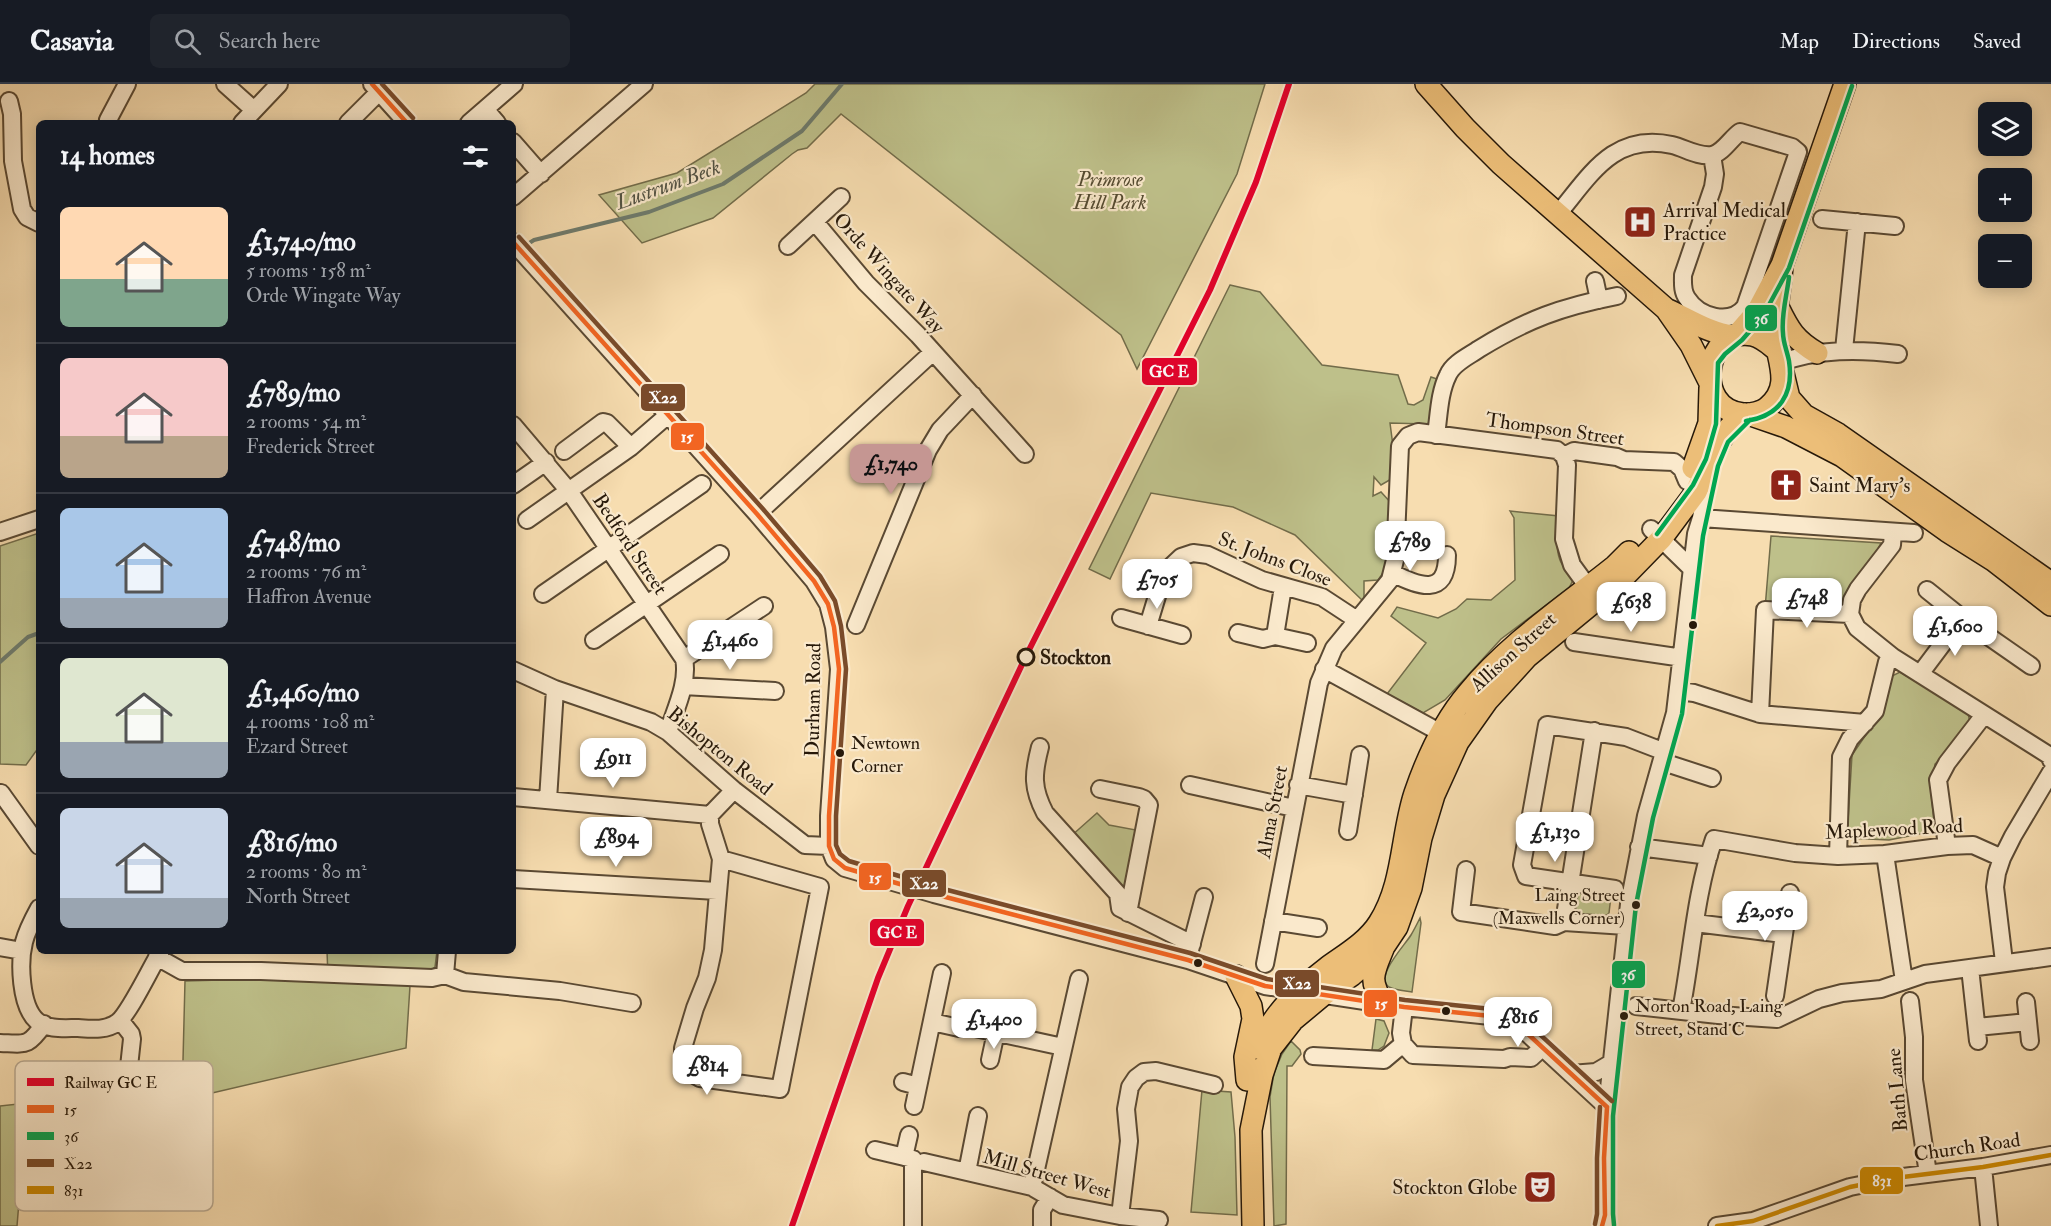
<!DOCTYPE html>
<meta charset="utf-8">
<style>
body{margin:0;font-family:"IM FELL Double Pica",serif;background:#20242c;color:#f1f3f6;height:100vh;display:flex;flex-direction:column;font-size:22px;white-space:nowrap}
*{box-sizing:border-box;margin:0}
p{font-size:20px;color:#9ea1a6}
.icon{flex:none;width:33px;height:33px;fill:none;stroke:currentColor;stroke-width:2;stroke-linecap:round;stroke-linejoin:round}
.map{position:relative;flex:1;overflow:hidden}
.side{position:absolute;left:36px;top:36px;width:480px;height:834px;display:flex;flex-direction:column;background:#171b24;border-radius:9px;box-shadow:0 3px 15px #0003}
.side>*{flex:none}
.controls{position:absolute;left:1978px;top:18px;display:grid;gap:12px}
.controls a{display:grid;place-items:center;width:54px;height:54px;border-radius:9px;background:#171b24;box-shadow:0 3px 15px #0003;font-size:30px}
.price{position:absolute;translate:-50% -51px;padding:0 14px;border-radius:12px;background:#fff;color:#222;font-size:20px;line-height:39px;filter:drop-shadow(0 2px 3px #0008)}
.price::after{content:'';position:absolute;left:50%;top:36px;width:18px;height:14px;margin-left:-9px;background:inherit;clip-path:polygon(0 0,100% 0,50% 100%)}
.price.active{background:#c59692;color:#111}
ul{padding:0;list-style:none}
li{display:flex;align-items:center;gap:18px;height:150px;padding:0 24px}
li+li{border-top:2px solid #363941}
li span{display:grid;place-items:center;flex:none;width:168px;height:120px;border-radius:9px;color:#555}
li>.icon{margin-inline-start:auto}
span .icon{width:72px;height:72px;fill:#fffc;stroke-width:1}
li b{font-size:26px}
h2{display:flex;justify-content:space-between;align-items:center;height:72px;padding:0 24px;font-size:26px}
header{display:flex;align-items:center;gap:36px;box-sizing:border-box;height:84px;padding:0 30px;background:#171b24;border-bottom:2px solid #363941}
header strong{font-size:28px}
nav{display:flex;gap:33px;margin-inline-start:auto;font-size:21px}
.search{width:420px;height:54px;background:#20242c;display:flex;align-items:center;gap:15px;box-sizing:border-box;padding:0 21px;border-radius:9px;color:#9ea1a6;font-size:22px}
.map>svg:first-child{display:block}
.green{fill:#bec08a;stroke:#726c4a;stroke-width:1.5}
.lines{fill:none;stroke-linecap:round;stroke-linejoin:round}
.stream{stroke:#6d7a6c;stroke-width:4}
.minor-casing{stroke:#5a4933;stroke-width:20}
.major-casing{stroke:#261809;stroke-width:24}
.minor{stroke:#fae9cc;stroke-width:16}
.major{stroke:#ecbe78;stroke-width:21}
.bus-1-casing{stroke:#fae9cc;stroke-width:9}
.bus-2-casing{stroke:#fae9cc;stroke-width:9}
.bus-3-casing{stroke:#fae9cc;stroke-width:9}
.bus-4-casing{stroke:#fae9cc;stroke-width:9}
.bus-1{stroke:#f26522;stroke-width:4.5}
.bus-2{stroke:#00a651;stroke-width:4.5}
.bus-3{stroke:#7a4b2a;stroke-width:4.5}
.bus-4{stroke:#cd8a02;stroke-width:4.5}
.rail-1-casing{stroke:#fae9cc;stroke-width:10}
.rail-1{stroke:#e4002b;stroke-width:6}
.bus-dot{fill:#261809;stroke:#fae9cc;stroke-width:2}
.stop-dot{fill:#fae9cc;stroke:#261809;stroke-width:3}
.labels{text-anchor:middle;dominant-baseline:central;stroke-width:4.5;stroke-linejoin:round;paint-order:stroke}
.bus-label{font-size:18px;fill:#261809;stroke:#fae9cc;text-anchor:start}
.park-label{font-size:20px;font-style:italic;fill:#544a30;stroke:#fae9cc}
.poi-label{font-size:20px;fill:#261809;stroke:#fae9cc;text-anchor:start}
.street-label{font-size:20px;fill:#261809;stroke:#fae9cc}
.stop-label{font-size:20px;font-weight:bold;fill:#261809;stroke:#fae9cc;text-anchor:start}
.water-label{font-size:21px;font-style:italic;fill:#505143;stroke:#fae9cc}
.key{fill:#fae9cc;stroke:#baaa92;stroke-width:1.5}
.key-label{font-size:16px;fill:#261809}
.line-badge{stroke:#fae9cc;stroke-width:2}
.badge-label{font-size:16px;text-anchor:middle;font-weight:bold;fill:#fff}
</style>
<header>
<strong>Casavia</strong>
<div class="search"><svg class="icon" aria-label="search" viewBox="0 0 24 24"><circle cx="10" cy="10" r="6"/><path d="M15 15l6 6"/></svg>Search here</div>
<nav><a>Map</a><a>Directions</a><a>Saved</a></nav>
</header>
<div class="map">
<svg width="2051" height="1142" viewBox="0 0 2051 1142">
<rect width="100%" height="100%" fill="#f7ddb0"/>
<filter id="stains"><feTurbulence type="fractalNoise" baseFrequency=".00333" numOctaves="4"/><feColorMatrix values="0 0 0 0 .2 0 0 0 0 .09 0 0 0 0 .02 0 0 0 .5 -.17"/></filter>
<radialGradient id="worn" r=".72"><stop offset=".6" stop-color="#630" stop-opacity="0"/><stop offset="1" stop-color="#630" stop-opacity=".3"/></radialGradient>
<!-- green -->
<path class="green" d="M815,0H1265L1237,90L1137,285L1121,251L841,30L807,64L798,66L792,70L713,134L642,159L599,111L677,89L806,9Z
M1230,201L1260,208L1322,281L1398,291L1408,320L1414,321L1423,316L1431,293L1440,296L1431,337L1427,340L1390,339L1393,362V394L1381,401L1374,393L1373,412L1381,408L1392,420L1388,482L1378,496L1364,497V518L1295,451L1233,423L1151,409L1110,495L1089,485Z
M1510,427L1559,432C1558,447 1554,467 1562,480C1565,486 1570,490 1573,496L1569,504L1501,555L1445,616L1423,629L1387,610L1426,559L1391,532L1397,523L1438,534L1456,525L1467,515L1491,516L1515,496L1514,434Z
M39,449V663L26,681L0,680V462Z
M1771,452L1881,459L1868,483L1848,509L1840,528L1765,525Z
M1900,588L1968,629L1970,639L1951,665L1935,680L1931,708L1935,747L1889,756L1847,754L1852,671L1885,623L1890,593Z
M1097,729L1109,741L1136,746L1127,802L1119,804L1070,753Z
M1581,807L1611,812L1609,829L1605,833L1582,830L1576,826L1578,809Z
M1420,834L1421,839L1412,908C1405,907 1395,906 1389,903C1374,893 1405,861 1411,851C1414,846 1417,840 1420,834Z
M327,867H437L435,883L410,902L406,964L182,1016L185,897L328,893Z
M1376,935L1384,937L1389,949L1384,962L1378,966H1372Z
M1291,957L1300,966L1301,970L1292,982H1287L1286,1140L1274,1142L1270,1013L1274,989L1282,970Z
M1202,1006L1231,1008L1235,1053L1237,1131L1191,1128Z
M27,1019L17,1142H0V1022Z"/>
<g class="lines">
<!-- stream -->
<path class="stream" d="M523,163L534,156L649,128L723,100L802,47L842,0
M0,578L28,553L39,549"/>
<!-- minor casing -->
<g class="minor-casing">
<path id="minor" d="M225,0L254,26
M372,0L407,39
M9,17L12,30L13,77L22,125L27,133L39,139
M485,25L497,39
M110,39L108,36L127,0
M242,39L279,0
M348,39L379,8
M469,39L514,0
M513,58L541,90
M513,113L644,0
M1557,131C1590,92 1613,48 1672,61C1685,64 1697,73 1712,71C1723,69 1731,54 1740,48L1792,63L1798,68L1745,223C1730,242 1699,233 1687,214C1682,207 1683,199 1683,191L1713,103L1715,90L1712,71
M1822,135L1895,142
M815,138L866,199L918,251L1025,370
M513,158L757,430L814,497L828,520L834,543L839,585L829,732V762L834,775L845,784L934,810L1188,876L1265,902L1404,923L1500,933L1516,939L1607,1023
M788,162L841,113
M1595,197L1599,216
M1844,266L1857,138
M1782,278C1820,265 1858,265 1898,270
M513,341L569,407L684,575C689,598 675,626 668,648
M1436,351C1439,331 1439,309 1448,291C1453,279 1469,272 1479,265C1528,235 1561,223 1617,212
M564,367L603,338L607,339L631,363
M1564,372L1567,381L1564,455L1572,481L1588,503
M513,401L546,378
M757,430L933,268
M1701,434L1914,449
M527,436L631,363L668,331
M1651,445L1691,484
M0,448L39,435
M1392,489C1418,502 1447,514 1447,471
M1927,506L1962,534L2031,582
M543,510L702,400
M1850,530L1857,544L1893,573L2050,672L2051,676
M1850,530L1852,516L1858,505L1892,461L1893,448
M1121,534L1182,551
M856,541L928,366L940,346L973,311
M1148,542L1164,489L1181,473L1193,469L1208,471L1262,496L1322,513L1357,536
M1238,549L1263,555L1275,552L1307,559
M1275,552L1283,503
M594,556L720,470
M1574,558L1683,574
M684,575L764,522
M1324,585L1452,655
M513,586L555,605L651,638L668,648L734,706L805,761L829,762
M1920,590L1962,534
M683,602L775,607
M1679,607L1694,609L1760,630L1865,639
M1760,630L1765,526L1850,530
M1040,663C1033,690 1032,704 1045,729L1118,810L1120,824L1192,860
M1663,678L1712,694
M1190,701L1294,724
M1298,701L1354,711
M1100,705L1139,713L1144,715L1149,721L1128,829
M1,709L39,762
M513,713L710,731
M548,716L555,605
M1348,747L1360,671
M1947,762L1938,696L1947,679L1984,631
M1639,763L1709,772
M1885,770L1904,897
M1838,772L1841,673L1850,655L1875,627L1887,578L1893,573
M721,775L820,803L780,1005L700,994L688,987L683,971V964L695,924L707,894L713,866L721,775L710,740V731L734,706
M1466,786L1461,828L1555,842L1564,838L1626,842
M513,795L717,807
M1615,805L1526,792L1522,781L1547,641L1626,653L1665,668
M39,824C33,835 27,846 24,858C19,878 20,922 37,937C48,946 64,944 78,944C91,945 106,947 118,938C130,928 151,883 161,867
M1273,837L1318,844
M1564,838L1594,647
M1695,839L1783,850
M0,863L22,867
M1189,870L1204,813
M157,873L182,887H261L432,894L445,891L464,898L560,907L632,919
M2004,878L1995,803L1997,789L2002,774L2013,752L2051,688
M1265,880L1319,599L1334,564L1390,496L1395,476L1400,362L1408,352L1418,348L1557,366L1564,372L1574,367L1617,373L1624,376L1674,378L1682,385L1687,397
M1970,884L1978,957
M445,891L447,867
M1775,912L1790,809
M1910,917L1914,953V996L1928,1090
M2026,918L2030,957
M1636,922L1718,931L1777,935L1819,915L1842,909L1881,905L1925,890L2051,873
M1681,927C1692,870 1695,810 1714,755L1795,769L1838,772L1885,770L1947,762L1973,761L2002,774
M120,936L131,950L132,955L128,992
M932,938L959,944H975L1063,963
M1977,943L2028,938
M0,959C26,960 28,963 44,940
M1403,960L1401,949L1404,923
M1313,972L1384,976L1403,960L1413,971L1504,975L1510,973L1531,974L1543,963
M990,976L996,948
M1571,990L1596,988L1613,978
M903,998L918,1002
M914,1022L942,889
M875,1066L913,1075V1142
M904,1073L909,1051
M924,1078L1032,1103L1063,1121L1120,1132L1159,1136
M1983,1083L1989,1142
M967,1088L978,1032
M1032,1103L1079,895
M1120,1132L1129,1057L1126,1025L1130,1003L1136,994L1144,988L1156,987L1214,1001
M1042,1142V1126L1050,1113
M1607,1142L1605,1131L1606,1032L1629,820L1646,732L1675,629L1696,450L1701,434L1708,392
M1717,1142L1753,1137L1850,1103L1895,1094L1983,1083L2051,1071"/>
</g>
<!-- major casing -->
<g class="major-casing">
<path id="major" d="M1426,0L1465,44L1501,80L1666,225L1691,261L1709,297
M1778,223C1789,246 1795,256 1817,269
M1668,226C1690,236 1709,249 1733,252
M1737,251L1757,228L1782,181L1845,0
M1779,268C1771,262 1763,253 1752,251C1704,242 1692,325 1743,330C1750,331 1763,328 1768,323C1794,301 1776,275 1775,250C1775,227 1781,203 1782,181
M1783,289L1789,314L1804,331L1838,350L2051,499
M1748,330L1786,343L1842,372L1947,447L1993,476L2051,521
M1693,384L1709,339L1710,304
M1383,865C1373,889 1368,897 1384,920
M1236,892L1251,922L1253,935L1245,973L1247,996
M1258,964C1274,928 1297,907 1328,883C1346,870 1367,858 1379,839C1404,800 1401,751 1415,709C1427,674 1444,637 1468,609C1509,559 1565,522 1615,482L1629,468
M1253,1142L1251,1046L1262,991L1271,964L1293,936L1323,911L1352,891L1383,864L1397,843L1411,804L1421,754L1434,711L1458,658L1487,617L1527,573L1623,494L1661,455L1696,408L1720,357L1729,344L1745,330"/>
</g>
<!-- minor -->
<use href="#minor" class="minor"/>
<!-- major -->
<use href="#major" class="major"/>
<!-- bus-1 casing -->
<g class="bus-1-casing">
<path id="bus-1" d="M372,0L407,39
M513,158L757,430L814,497L828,520L834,543L839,585L829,732V762L834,775L845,784L934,810L1188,876L1265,902L1404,923L1500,933L1516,939L1607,1023
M1602,1142L1605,1131L1604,1074L1607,1023"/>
</g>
<!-- bus-2 casing -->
<g class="bus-2-casing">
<path id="bus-2" d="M1746,337C1780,332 1794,310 1789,277C1787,267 1783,258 1783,249C1781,231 1787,211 1789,193
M1657,450L1693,401L1706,375L1716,340L1718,279L1725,270L1742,256L1763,232L1789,184L1852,2
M1614,1141L1613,1130V1032L1636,821L1653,734L1682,630L1703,452L1718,382L1728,358L1750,336"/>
</g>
<!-- bus-3 casing -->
<g class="bus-3-casing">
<path id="bus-3" d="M382,0L413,34
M519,153L763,425L820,492L835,517L841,542L846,585L836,732V761L840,770L849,777L936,803L1190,869L1267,895L1405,916L1501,926L1521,933L1612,1017
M1595,1140L1597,1130V1074L1600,1023"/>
</g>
<!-- bus-4 casing -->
<g class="bus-4-casing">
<path id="bus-4" d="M1717,1142L1753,1137L1850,1103L1895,1094L1983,1083L2051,1071"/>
</g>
<!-- bus-1 -->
<use href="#bus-1" class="bus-1"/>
<!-- bus-2 -->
<use href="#bus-2" class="bus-2"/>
<!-- bus-3 -->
<use href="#bus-3" class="bus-3"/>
<!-- bus-4 -->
<use href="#bus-4" class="bus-4"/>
<!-- rail-1 casing -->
<g class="rail-1-casing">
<path id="rail-1" d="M792,1142L878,894L908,822L1026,572L1210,206L1256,98L1289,0"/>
</g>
<!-- rail-1 -->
<use href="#rail-1" class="rail-1"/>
</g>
<!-- icons -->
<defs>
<g id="hospital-square" transform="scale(1.725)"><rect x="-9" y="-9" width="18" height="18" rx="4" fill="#8f2418" stroke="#fae9cc"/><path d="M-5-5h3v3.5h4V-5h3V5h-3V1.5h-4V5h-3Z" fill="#fff"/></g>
<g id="church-square" transform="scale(1.725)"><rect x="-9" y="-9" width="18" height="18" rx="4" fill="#8f2418" stroke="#fae9cc"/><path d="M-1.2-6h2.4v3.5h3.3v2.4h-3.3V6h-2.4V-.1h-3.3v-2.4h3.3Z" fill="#fff"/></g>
<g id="theatre-square" transform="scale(1.725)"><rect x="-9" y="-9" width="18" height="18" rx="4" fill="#8f2418" stroke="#fae9cc"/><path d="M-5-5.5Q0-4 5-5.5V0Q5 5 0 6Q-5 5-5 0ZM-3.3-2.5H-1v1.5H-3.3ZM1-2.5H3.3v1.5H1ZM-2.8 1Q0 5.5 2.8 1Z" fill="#fff"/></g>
</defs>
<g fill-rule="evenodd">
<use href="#hospital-square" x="1640" y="138"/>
<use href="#church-square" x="1786" y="401"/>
<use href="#theatre-square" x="1540" y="1103"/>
</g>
<!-- markers -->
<g class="bus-dot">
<circle cx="1693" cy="541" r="5"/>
<circle cx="840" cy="669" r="5"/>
<circle cx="1636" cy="821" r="5"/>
<circle cx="1198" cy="879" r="5"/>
<circle cx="1446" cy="927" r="5"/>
<circle cx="1624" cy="932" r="5"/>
</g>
<circle class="stop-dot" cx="1026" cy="573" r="8"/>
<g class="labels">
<!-- bus labels -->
<g class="bus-label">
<text x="851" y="659">Newtown<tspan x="851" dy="23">Corner</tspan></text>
<text x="1625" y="811" text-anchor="end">Laing Street<tspan x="1625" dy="23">(Maxwells Corner)</tspan></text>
<text x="1635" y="922">Norton Road, Laing<tspan x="1635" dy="23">Street, Stand C</tspan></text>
</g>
<!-- park labels -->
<g class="park-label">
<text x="1110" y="95">Primrose<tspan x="1110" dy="23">Hill Park</tspan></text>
</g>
<!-- poi labels -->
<g class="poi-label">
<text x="1663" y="126">Arrival Medical<tspan x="1663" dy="23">Practice</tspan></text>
<text x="1809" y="401">Saint Mary's</text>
<text x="1517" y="1103" text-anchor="end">Stockton Globe</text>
</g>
<!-- street labels -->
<g class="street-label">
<text transform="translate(889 189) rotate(48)">Orde Wingate Way</text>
<text transform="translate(1555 345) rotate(8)">Thompson Street</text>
<text transform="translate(630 460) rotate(56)">Bedford Street</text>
<text transform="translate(1275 475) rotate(21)">St. Johns Close</text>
<text transform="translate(1513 568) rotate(-42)">Allison Street</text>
<text transform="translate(813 616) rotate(-89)">Durham Road</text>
<text transform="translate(720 667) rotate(39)">Bishopton Road</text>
<text transform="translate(1272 728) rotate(-79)">Alma Street</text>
<text transform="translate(1894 745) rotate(-3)">Maplewood Road</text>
<text transform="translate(1897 1006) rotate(-95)">Bath Lane</text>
<text transform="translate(1967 1063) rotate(-8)">Church Road</text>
<text transform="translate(1047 1090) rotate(16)">Mill Street West</text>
</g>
<!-- stop labels -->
<g class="stop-label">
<text x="1040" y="573">Stockton</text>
</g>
<!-- water labels -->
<g class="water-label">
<text transform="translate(668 101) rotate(-20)">Lustrum Beck</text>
</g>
</g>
<!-- legend -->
<rect x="15" y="977" width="198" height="150" rx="9" class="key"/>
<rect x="27" y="994" width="27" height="8" fill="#e4002b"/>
<rect x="27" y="1021" width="27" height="8" fill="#f26522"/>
<rect x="27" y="1048" width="27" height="8" fill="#00a651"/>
<rect x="27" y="1075" width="27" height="8" fill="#7a4b2a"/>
<rect x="27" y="1102" width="27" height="8" fill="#cd8a02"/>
<g class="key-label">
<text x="64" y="1004">Railway GC E</text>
<text x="64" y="1031">15</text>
<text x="64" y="1058">36</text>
<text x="64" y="1085">X22</text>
<text x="64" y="1112">831</text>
</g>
<g class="line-badge">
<rect x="1744" y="220" width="34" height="28" rx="6" fill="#00a651"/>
<rect x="1141" y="273" width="57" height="29" rx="6" fill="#e4002b"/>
<rect x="640" y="299" width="46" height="29" rx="6" fill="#7a4b2a"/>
<rect x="670" y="338" width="35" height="29" rx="6" fill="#f26522"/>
<rect x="858" y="778" width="34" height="29" rx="6" fill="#f26522"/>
<rect x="901" y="785" width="46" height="29" rx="6" fill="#7a4b2a"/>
<rect x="869" y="834" width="56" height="29" rx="6" fill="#e4002b"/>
<rect x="1611" y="876" width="35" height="29" rx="6" fill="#00a651"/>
<rect x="1274" y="885" width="46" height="29" rx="6" fill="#7a4b2a"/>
<rect x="1363" y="905" width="35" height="29" rx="6" fill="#f26522"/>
<rect x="1859" y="1082" width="45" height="29" rx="6" fill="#cd8a02"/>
</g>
<g class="badge-label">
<text x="1761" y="240">36</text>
<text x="1169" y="293">GC E</text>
<text x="663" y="319">X22</text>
<text x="687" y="358">15</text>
<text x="875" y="799">15</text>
<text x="924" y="805">X22</text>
<text x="897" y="854">GC E</text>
<text x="1628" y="896">36</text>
<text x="1297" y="905">X22</text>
<text x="1381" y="925">15</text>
<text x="1882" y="1102">831</text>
</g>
<rect width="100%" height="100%" filter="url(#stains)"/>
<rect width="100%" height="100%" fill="url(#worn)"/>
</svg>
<div class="controls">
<a><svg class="icon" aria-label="layers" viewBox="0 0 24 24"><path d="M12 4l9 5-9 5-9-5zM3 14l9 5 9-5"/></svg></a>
<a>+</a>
<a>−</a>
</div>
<b class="price active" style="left:891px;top:411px">£1,740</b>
<b class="price" style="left:1410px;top:488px">£789</b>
<b class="price" style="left:1157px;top:526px">£705</b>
<b class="price" style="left:1807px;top:545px">£748</b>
<b class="price" style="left:1631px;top:549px">£638</b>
<b class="price" style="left:1955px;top:573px">£1,600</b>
<b class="price" style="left:730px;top:587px">£1,460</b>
<b class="price" style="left:613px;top:705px">£911</b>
<b class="price" style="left:1555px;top:779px">£1,130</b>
<b class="price" style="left:616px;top:784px">£894</b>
<b class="price" style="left:1765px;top:858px">£2,050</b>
<b class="price" style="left:1518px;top:964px">£816</b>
<b class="price" style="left:994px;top:966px">£1,400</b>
<b class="price" style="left:707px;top:1012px">£814</b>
<section class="side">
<h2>14 homes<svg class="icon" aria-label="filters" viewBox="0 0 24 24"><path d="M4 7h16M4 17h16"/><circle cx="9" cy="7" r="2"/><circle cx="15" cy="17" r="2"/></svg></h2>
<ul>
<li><span style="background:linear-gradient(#ffd9b3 60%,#7fa58c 0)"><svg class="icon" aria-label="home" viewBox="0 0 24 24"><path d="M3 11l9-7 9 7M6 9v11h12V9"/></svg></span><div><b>£1,740/mo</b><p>5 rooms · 158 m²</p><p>Orde Wingate Way</p></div></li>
<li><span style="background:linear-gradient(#f6c9c9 65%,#b9a48a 0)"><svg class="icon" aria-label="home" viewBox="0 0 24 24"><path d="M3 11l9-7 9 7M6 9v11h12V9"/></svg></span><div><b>£789/mo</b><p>2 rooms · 54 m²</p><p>Frederick Street</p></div></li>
<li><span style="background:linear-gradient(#a9c7e8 75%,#9aa5b1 0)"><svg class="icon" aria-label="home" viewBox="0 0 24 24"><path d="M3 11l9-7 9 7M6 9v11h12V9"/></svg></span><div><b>£748/mo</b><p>2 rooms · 76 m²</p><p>Haffron Avenue</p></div></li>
<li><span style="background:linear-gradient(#dfe7d0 70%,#9aa5b1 0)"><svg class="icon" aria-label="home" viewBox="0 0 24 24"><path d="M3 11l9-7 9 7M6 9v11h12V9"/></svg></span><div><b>£1,460/mo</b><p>4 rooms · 108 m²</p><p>Ezard Street</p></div></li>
<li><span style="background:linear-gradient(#c9d6e8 75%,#9aa5b1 0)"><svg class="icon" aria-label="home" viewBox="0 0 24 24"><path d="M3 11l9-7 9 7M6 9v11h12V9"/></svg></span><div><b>£816/mo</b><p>2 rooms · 80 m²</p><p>North Street</p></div></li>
</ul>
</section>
</div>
